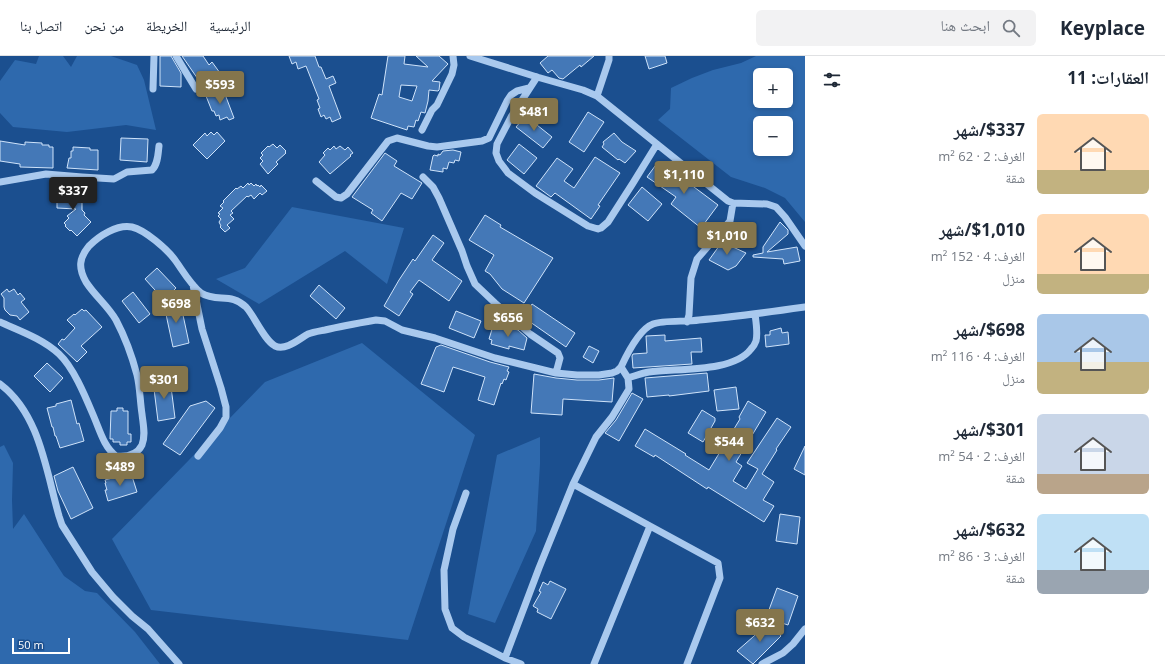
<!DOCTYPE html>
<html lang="ar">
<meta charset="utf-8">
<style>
body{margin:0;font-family:"Open Sans","Noto Naskh Arabic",sans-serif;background:#f2f2f3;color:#1f2937;direction:rtl;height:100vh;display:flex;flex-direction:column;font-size:15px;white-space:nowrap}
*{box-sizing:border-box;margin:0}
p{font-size:13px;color:#747a83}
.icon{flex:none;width:22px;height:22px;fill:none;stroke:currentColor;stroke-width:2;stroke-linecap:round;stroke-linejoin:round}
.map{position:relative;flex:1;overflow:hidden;direction:ltr}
.side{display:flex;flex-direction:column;background:#fff;width:360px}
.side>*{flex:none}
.tools{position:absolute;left:753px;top:12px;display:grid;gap:8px}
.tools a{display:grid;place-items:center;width:40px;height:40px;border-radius:6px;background:#fff;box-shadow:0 2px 6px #0003;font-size:20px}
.scale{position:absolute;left:12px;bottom:10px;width:58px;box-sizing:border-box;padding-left:4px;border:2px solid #fff;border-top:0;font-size:11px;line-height:14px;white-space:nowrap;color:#fff;-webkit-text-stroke:3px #1b4f8f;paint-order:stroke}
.price{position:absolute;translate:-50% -34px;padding:0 9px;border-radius:4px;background:#84754c;color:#fff;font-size:13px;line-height:26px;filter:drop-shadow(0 1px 2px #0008)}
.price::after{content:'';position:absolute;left:50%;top:24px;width:12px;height:9px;margin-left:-6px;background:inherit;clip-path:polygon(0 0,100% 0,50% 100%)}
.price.active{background:#222;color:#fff}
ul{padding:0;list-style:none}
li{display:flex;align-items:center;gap:12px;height:100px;padding:0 16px}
li span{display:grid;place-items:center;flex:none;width:112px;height:80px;border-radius:6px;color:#555}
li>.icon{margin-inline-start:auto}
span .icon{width:48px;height:48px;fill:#fffc;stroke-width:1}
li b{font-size:17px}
h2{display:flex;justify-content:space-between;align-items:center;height:48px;padding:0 16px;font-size:17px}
header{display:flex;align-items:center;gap:24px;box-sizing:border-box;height:56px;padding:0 20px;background:#fff;border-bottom:1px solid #e0e1e3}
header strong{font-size:19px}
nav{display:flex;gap:22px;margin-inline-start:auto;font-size:14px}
.search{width:280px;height:36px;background:#f2f2f3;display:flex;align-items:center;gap:10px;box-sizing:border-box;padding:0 14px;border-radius:6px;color:#747a83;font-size:15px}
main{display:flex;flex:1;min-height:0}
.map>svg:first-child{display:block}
.green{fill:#2e69ad;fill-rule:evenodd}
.building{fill:#4478b7;stroke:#cfe3fa;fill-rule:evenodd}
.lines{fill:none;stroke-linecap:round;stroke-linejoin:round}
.minor{stroke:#a9c9ee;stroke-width:7}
</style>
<header>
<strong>Keyplace</strong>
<div class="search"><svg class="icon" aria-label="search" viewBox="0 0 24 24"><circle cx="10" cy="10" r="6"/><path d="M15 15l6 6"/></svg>ابحث هنا</div>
<nav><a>الرئيسية</a><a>الخريطة</a><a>من نحن</a><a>اتصل بنا</a></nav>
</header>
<main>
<section class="side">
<h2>العقارات: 11<svg class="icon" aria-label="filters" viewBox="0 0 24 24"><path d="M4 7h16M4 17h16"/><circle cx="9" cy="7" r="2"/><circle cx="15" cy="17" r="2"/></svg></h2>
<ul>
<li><span style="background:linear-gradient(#ffd9b3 70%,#c2b280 0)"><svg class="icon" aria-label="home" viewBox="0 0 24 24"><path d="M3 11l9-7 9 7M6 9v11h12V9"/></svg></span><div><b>$337/شهر</b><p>الغرف: 2 · 62 m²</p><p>شقة</p></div></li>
<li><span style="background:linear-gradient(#ffd9b3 75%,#c2b280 0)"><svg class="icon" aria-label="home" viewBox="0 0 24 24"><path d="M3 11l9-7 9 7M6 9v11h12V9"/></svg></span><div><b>$1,010/شهر</b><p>الغرف: 4 · 152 m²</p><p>منزل</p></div></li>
<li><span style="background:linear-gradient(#a9c7e8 60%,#c2b280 0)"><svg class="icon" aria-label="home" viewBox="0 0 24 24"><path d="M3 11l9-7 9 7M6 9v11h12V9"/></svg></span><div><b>$698/شهر</b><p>الغرف: 4 · 116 m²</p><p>منزل</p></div></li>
<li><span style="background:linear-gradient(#c9d6e8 75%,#b9a48a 0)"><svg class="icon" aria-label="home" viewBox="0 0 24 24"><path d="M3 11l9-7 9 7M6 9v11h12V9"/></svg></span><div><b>$301/شهر</b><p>الغرف: 2 · 54 m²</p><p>شقة</p></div></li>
<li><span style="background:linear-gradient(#bfe0f5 70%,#9aa5b1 0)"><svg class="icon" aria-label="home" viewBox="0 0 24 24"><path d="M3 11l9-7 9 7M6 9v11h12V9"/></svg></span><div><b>$632/شهر</b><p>الغرف: 3 · 86 m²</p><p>شقة</p></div></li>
</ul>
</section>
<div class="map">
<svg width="805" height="608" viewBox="0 0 805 608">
<rect width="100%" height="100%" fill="#1b4f8f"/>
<!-- green -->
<path class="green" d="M39,0H63L71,11L77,0H111L137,9L144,24L156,74L126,69L67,76L13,71L0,57V25L15,4L36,8Z
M756,0H805V166L785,142L765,132L731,121L658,64L670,53L671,32L692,22L713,14L741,7ZM760,19H786V45H760ZM760,67H786V93H760Z
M292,151L404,172L387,228L345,195L259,248L216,223L245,212Z
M362,287L475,379L408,584L151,554L112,483L265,326Z
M540,381V408L536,475L495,567L468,558L497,399Z
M4,389L13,407L12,444L13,473L24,458L64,520L85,535L97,537L135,576L160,608H0V391Z"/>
<!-- building -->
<path class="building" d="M160,0H171L181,17V31L160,30Z
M182,0H203L209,9L212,6L220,17L202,29Z
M289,0H315L319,11H321L326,23L333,20L336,27L329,30L341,62L332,66L330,61L326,63L324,59L321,61L318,53L320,52L317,44L319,43L306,10L298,13L296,6L292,8Z
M388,0H405L404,8L428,11L416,0H439L448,8L432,25L440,26L439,34L438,35L429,34L428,45L425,57L421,56L418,65L416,64L414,71L408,70L407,74L371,62L379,38L382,39ZM401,29L417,30L412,45L399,41Z
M548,0H594L581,11L580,9L563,23L559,22L552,14L548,17L540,7Z
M645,0H665L667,7L649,13Z
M223,33L234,62L229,64L227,61L220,64L219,59L216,60L214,55H212L206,40Z
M588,56L604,66L584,96L569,86Z
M527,61L552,81L543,92L516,71L522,64L524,65Z
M211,76L214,79L217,76L225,85L207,103L193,89L205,77L207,80Z
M614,77L622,86L636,95L625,107L619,103L618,104L602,91L604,88L603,86Z
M121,82L148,83L147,106L120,104Z
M0,85L25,89V86L42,87V89H49V91H53V112L20,111V108L0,105Z
M273,88L277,92L280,89L286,95L285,96L286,97L276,106L278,108L268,118L260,108L263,105L260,102L263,99L261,97L268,90L269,91Z
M519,88L537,102L524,118L507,104Z
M334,90L336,93L340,90L345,94L348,91L353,97L350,99L351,100L330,118L319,106L325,99L323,97L328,92L330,94Z
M73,91L90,92V94H98V114L67,112L69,102H71V95H73Z
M453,94L461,96L459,105L455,104L454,107L449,106L447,113L443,112V116L430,114L433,100L434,99L438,100V98L440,99L443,95Z
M385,97L397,105L394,110L422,127L412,143L401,137L382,165L371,157L373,154L352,141Z
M595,101L620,117L598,149L600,150L591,163L555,137L551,141L536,130L557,102L573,113L564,125L574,132Z
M658,106L690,128L718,149L701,172L671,148L676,141L647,121Z
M248,127L249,129L251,127L254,130L256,128L257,130L258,129L260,131L261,129L267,135L262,139L260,137L254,143L251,139L248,141L247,140L231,155L233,157L230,159L234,163L227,169L230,172L225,176L220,171L221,170L219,166L221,163L218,160L220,158L218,157L223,152L220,150L224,146L223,145L236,132L237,133L241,130L243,132Z
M642,131L662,148L648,165L628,149Z
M60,134H71V138H82V154L85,157L84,159L91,166L77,180L71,174L70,175L65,170L66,169L64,167L69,162L67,160L76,153L57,152V135H60Z
M485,159L501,169L500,171L553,202L524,247L502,233L490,218L485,215L494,199L469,184Z
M780,166L788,174V178L767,196L797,191L800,205L784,208L783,203L753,201V199L763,197V191Z
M433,179L444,187L432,204L462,225L449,245L419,224L410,236L413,238L399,260L384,250L399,224L413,203L415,205Z
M722,186L746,197L736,210L728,214L709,204Z
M157,212L176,232L164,244L145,223Z
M319,229L345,252L336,263L310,240Z
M7,233L9,236L14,233L18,239L20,237L25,243L21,246L29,256L20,264L17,260L10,259L5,254L4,251V242L1,238Z
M133,236L150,258L139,267L122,245Z
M180,245L189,287L173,291L164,249Z
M532,248L575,277L566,291L523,261Z
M82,253L84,255L86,254L102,271L81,290L87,296L77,306L58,288L62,283L64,284L75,272L67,264L74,258L75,259Z
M456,255L481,265L474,282L449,272Z
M496,268L518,274L527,282L524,294L509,290V293L491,288L492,284L489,283L493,270L495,271Z
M781,272L782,277L788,276L789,288L766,291L765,279H770V275Z
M665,279V285L701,282L702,296H691L692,308L633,312L632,300L633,298L647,297L646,280Z
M441,289L490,306L509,311L507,315L509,316L506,324L504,323L502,328L501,327L494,349L478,344L485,321L453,311L444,336L421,328L436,291Z
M589,290L599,295L593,307L583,301Z
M47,307L63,322L50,336L34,320Z
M707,317L709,335L669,340V339L647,341L645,322Z
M534,318L556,322L577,324H599L614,322L612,346L563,343L562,359L531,357Z
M170,323L175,362L158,365L153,325Z
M736,331L739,353L717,355L714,334Z
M632,337L643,343L619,385L605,377L616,364Z
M71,344L77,368L79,367L84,385L60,392L56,380H55L53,371H52L47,352L56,350V348Z
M206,345L215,352L180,399L163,388L190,350Z
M748,345L766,356L736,406L742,410L733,425L746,433L758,413L747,407L777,362L791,371L776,393L777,394L762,418L774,426L763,444L774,450L764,466L708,431L707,433L655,399L654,401L635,390L645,373L686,398L685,399L709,414L740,363L739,361Z
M117,352H123V355H128V378H131V386H127V389H120V386H113V383H110L111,355H117Z
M702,354L715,362V365L703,386L688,377Z
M805,390V419L794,413Z
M73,411L93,452L71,463L58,435L54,420Z
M131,417L137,436L108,445L105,434H107L105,427H106L105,424Z
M780,458L800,461L797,488L776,485Z
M550,525L566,533L551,563L537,556L538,553L533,550L541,536L539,535L543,526L548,529Z
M777,532L798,540L788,569L766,562Z
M770,566L781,580L753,608L737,595Z"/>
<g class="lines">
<!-- minor -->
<path class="minor" d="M176,0L196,33
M470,0L537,21L583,34L597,40L728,145L733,147L767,148L776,151L785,161L805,190
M537,21L511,61L497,88L496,97L499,105L508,117L535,137L588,170L598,173L601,172L608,166L633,127L657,88
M153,33L154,0
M597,40L609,4V0
M422,74L432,54L437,49L452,18L454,9L453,0
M423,121L433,131L439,142L462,195L467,210L475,228L495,247L530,278L558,297L560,302L556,317
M316,125L336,141L341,142L347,138L388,85L397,82L428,90L437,91L482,85L489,82L507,45L511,39L517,35L529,32
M0,126L46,118L82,121L114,123L127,116L152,114C158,108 158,98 159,90
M193,229L202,273L221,332L226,351V361L220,372L198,400
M0,266C20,275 43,283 59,298C74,312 86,342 94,361C100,375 104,391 116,400C126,401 137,399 142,389C146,379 143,368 142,358C140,345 140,331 137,319C132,300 125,281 116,264C108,250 95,240 86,226C78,212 79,202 89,190C99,180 117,168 132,171C145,174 167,193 175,204C183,215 190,228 201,237C217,247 231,236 246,251C255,261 264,284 275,290C286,295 299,283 308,278C313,276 320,275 325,274C342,270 359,267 376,264L385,265L402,274L435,282L495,302L556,317L577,319H599L612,317L617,315L621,311C627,298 640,273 653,268C663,264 687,266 699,264C735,261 770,256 805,251
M687,266L689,259L691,222L697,203L730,165L733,147
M628,322C635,320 642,317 649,316C676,312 733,317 751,293C753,291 755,288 756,285C758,277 756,266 755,258
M0,328C40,358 46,415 59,460L62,469L92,516L113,541L132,560L148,573L179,608
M573,428L650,470L594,608
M466,437L453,473L444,514L445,553L452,572L464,581L505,602L539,512L573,428L596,381L612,361L629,333L628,322L621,311
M650,470L718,507L720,522L687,608
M505,602L521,608
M762,608L783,597L793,588L805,573"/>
</g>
</svg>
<div class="tools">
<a>+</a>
<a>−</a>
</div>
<div class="scale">50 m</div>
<b class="price" style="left:220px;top:49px">$593</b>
<b class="price" style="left:534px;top:76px">$481</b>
<b class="price" style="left:684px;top:139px">$1,110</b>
<b class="price active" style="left:73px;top:155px">$337</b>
<b class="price" style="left:727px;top:200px">$1,010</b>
<b class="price" style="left:176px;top:268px">$698</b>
<b class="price" style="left:508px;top:282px">$656</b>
<b class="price" style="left:164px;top:344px">$301</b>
<b class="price" style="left:729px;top:406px">$544</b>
<b class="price" style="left:120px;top:431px">$489</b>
<b class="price" style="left:760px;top:587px">$632</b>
</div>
</main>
